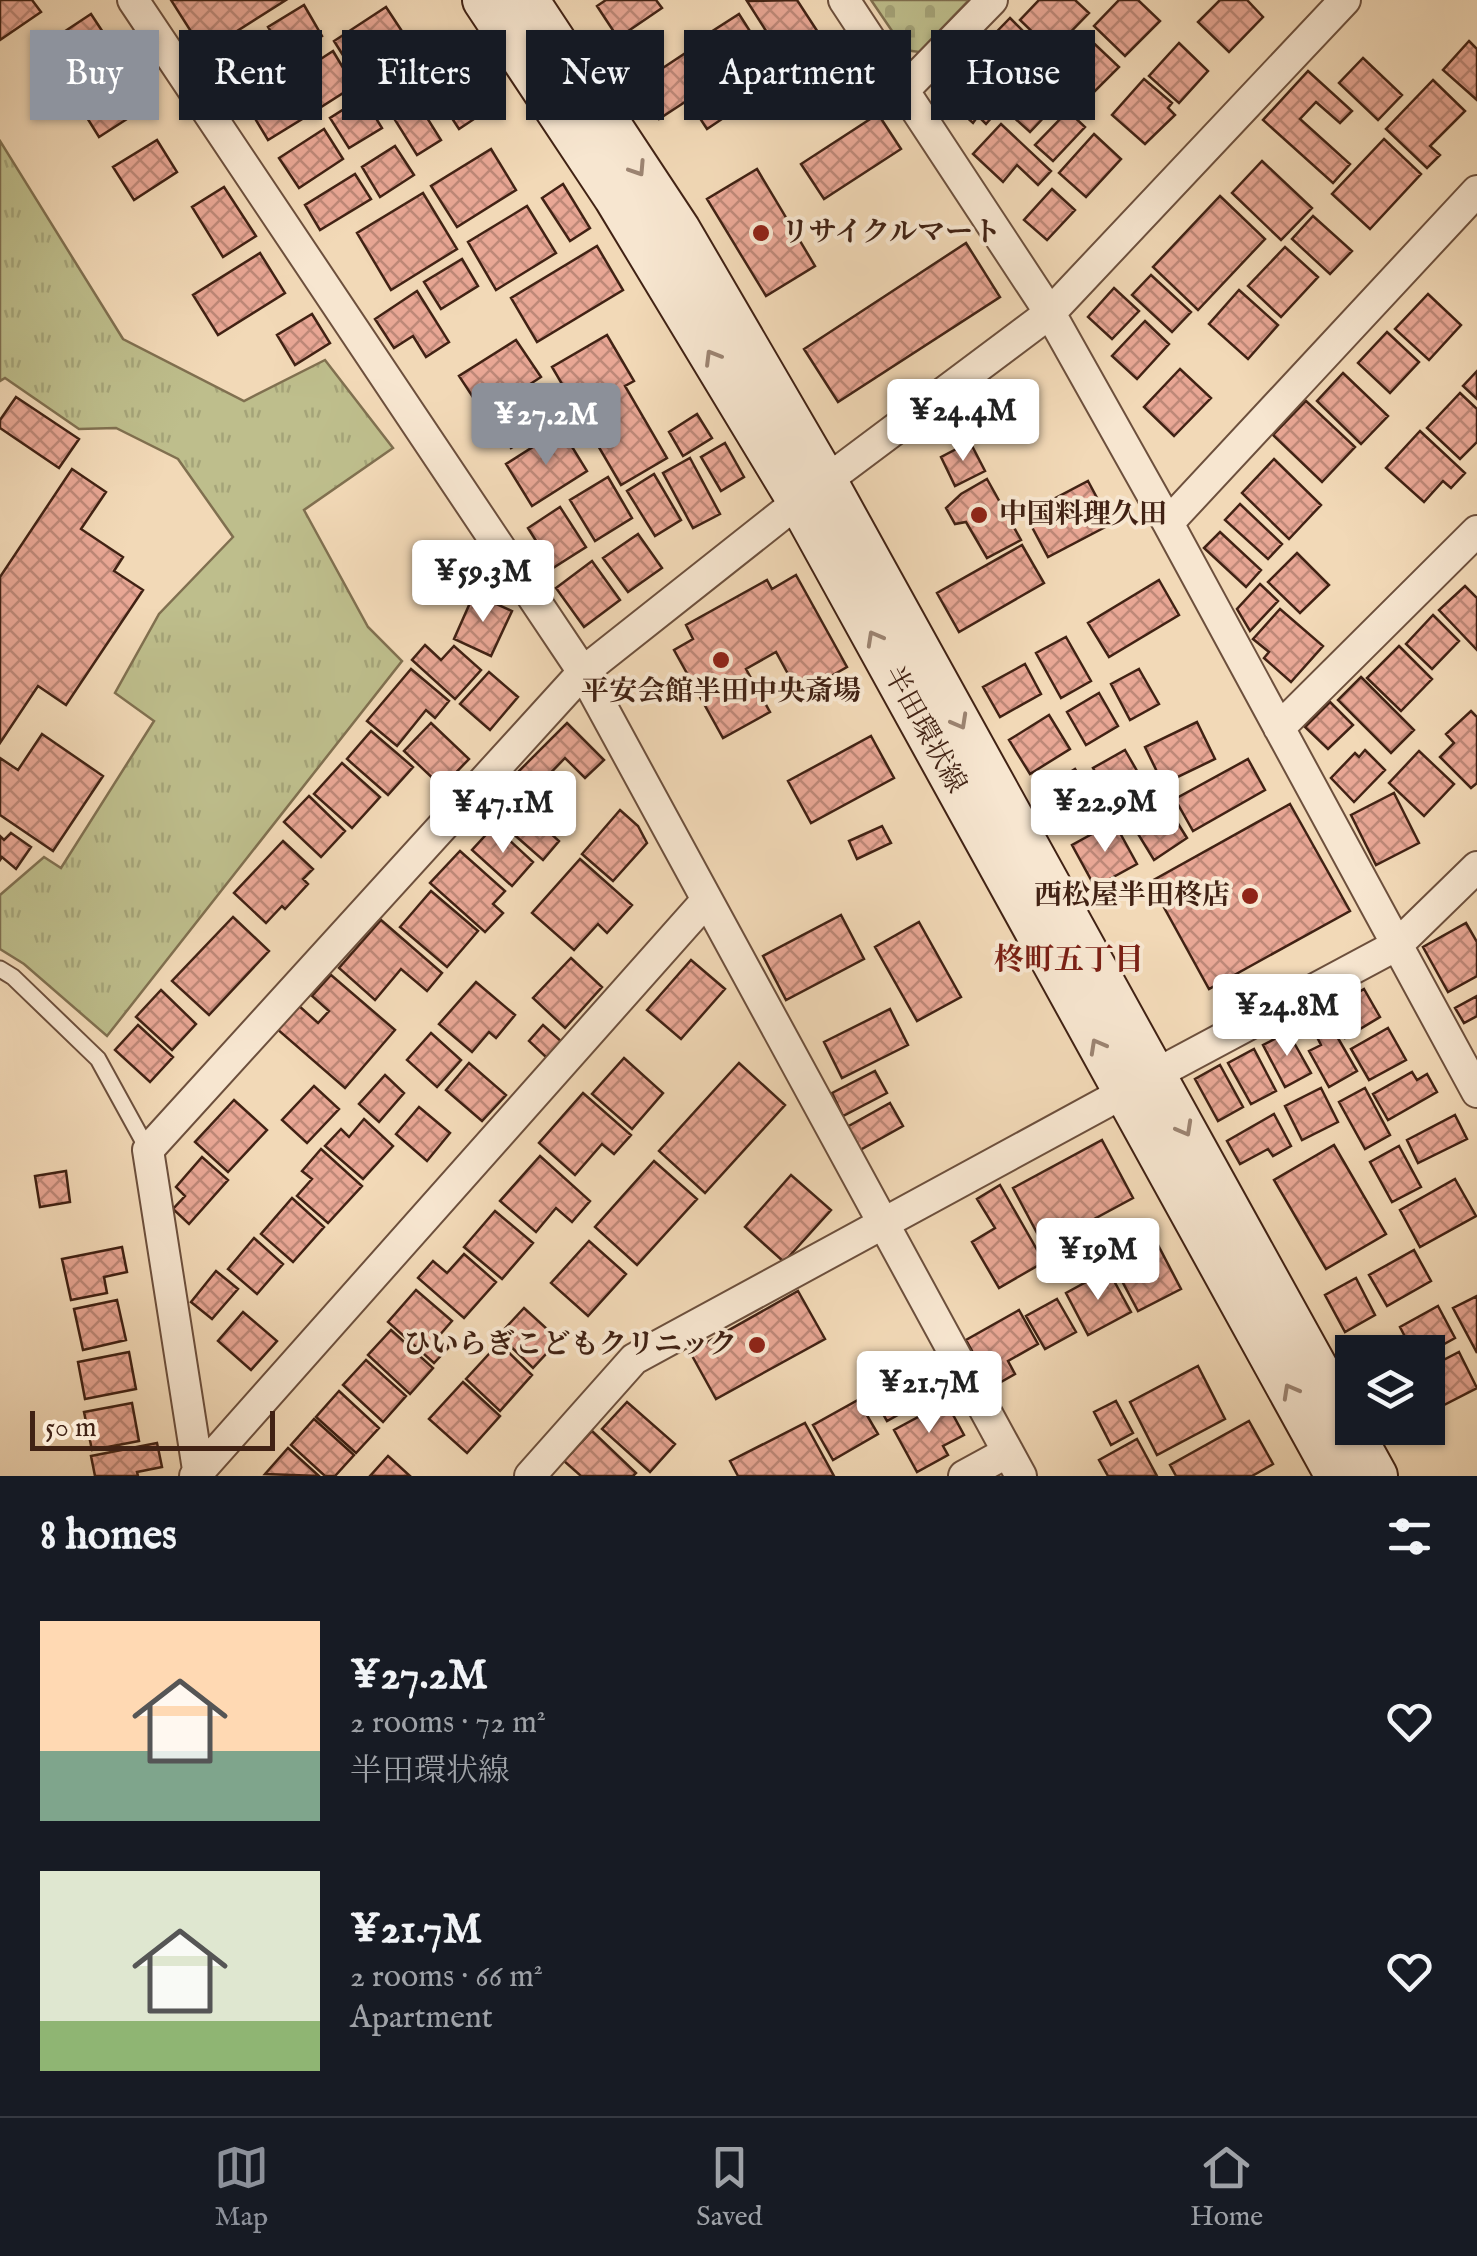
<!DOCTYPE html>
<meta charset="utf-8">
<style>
body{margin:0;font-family:"IM FELL English","Noto Serif JP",serif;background:#242831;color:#f1f3f6;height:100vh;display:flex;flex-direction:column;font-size:38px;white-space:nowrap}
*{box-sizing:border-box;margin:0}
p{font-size:32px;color:#9ea1a6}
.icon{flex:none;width:55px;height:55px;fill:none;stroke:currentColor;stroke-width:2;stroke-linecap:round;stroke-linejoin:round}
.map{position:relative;height:1476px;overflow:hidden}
.panel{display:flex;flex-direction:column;background:#171b24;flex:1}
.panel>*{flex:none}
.guide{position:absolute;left:30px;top:30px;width:1418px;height:90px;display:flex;gap:20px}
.fabs{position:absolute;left:1335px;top:1335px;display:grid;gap:20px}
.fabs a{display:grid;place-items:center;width:110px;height:110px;border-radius:0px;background:#171b24;box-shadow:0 2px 8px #0004;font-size:50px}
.scale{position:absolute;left:30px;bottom:25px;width:245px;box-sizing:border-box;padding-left:10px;border:5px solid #412214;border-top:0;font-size:28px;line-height:35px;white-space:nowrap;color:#412214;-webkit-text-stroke:8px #f7e6d0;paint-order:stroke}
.price{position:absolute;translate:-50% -85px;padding:0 22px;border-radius:10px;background:#fff;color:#222;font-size:32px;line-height:65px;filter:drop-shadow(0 2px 5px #0008)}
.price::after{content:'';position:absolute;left:50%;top:60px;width:30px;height:22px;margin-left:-15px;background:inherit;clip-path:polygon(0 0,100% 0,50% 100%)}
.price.current{background:#8c9099;color:#fff}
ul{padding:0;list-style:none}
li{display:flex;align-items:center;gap:30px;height:250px;padding:0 40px}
li span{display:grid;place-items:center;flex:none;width:280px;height:200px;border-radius:0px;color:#555}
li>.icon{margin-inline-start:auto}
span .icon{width:120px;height:120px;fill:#fffc;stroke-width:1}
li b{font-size:42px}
h2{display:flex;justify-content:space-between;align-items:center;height:120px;padding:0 40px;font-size:42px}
.chip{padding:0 35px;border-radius:0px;background:#171b24;box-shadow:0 2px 8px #0004;font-size:35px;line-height:90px}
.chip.current{background:#8c9099;color:#fff}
.menu{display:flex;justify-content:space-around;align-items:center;height:140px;border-top:2px solid #363941;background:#171b24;font-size:28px;color:#9ea1a6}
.menu a{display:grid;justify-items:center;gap:5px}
.menu .current{color:#8c9099}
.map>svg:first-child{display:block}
.grass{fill:url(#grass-tufts);stroke:#807050;stroke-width:2.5}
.cemetery{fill:url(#cemetery-stones);stroke:#807050;stroke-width:2.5}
.building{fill:url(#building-cross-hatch);stroke:#412214;stroke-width:2.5}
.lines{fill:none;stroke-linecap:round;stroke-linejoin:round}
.service-casing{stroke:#6d503d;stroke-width:19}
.minor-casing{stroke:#6d503d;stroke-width:34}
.secondary-casing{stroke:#412214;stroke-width:46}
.service{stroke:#f7e6d0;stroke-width:15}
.minor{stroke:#f7e6d0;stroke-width:30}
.secondary{stroke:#f7e6d0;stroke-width:42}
.oneway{stroke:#9c8472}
.poi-dot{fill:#8f2418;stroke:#f7e6d0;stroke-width:4}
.labels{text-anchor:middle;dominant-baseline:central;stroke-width:8;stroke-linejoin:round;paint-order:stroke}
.poi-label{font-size:28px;font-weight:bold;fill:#412214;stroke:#f7e6d0;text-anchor:start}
.street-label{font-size:28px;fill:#412214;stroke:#f7e6d0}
.neighbourhood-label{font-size:30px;font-weight:bold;fill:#7a1f14;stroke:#f7e6d0}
</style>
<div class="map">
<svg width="1477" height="1476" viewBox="0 0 1477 1476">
<defs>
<pattern id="grass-tufts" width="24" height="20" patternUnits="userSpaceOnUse" patternTransform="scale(2.5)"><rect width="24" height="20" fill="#bebe8c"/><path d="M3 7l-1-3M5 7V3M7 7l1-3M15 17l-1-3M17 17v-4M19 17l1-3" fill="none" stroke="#a4a378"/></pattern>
<pattern id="cemetery-stones" width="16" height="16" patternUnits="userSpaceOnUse" patternTransform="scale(2.5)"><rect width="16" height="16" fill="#bebe8c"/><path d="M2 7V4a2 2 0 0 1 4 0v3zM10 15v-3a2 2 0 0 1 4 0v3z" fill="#a4a378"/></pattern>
<pattern id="building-cross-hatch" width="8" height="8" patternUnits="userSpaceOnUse" patternTransform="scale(2.5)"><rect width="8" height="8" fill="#e9a795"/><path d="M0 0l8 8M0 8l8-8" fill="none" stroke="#be8878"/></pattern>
</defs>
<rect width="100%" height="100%" fill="#f2d9b7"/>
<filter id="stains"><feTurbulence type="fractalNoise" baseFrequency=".002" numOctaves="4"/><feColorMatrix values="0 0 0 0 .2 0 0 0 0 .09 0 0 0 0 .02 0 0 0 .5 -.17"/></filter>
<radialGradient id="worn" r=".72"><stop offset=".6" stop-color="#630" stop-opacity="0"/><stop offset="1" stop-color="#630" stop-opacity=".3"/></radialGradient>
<!-- grass -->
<path class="grass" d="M0,141L123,339L244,401L325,360L393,448L304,510L368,627L402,661L107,1036L24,964L0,949V895L44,857L61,868L154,721L115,693L159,614L233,537L178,459L116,428L79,429L5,378L0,381Z"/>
<!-- cemetery -->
<path class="cemetery" d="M871,0H969L919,52L905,50Z"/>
<!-- building -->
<path class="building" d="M0,0H32L41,12L0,40Z
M171,0H286L204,52Z
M606,0H656L662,8L618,38L597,6Z
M797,0L825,43L789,67L747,1Z
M1039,0H1075L1089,13L1052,51L1020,20Z
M1119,0H1138L1160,21L1125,56L1094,26Z
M1220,0H1247L1263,17L1229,52L1198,22Z
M304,5L322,36L286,57L268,27Z
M386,7L413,48L360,82L334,41Z
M91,14L112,46L56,83L35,51Z
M739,14L762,50L720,77L697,41Z
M1010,18L1044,52L1014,83L979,50Z
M1083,33L1119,67L1085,101L1050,67Z
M257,37L275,67L231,93L213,63Z
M1469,41L1477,49V100L1443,70Z
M1179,43L1208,71L1179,103L1149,76Z
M333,51L354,86L318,109L296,75Z
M687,52L728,115L707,129L688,100L659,119L637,85Z
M1363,58L1402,95L1378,120L1339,83Z
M965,65L1006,101L986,124L978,116L973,123L940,94Z
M1308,71L1352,111L1340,123L1316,102L1300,119L1350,164L1333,183L1263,120Z
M116,73L141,110L99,137L76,100Z
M465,74L489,109L459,129L436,94Z
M1042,79L1062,98L1030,132L1010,114Z
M1144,79L1172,103L1168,108L1175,115L1145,144L1112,115Z
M1433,80L1465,111L1430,146L1440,155L1427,168L1386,129Z
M286,82L307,116L268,140L248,107Z
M363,97L382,128L349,148L330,118Z
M419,105L441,140L417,155L395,120Z
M1068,111L1085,127L1053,161L1035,145Z
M878,114L901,149L824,199L801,164Z
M1001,124L1051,171L1038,185L1017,165L1003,182L973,154Z
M324,129L343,159L299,188L279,158Z
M1094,134L1121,159L1086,197L1059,173Z
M1384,139L1421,174L1370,229L1332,194Z
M157,140L177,172L134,200L113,167Z
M395,146L414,175L380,197L362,167Z
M491,149L516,190L457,227L431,186Z
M1262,161L1312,208L1281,240L1232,193Z
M757,169L815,266L766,296L707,199Z
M355,174L371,199L320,230L305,205Z
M563,184L590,228L570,241L542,198Z
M224,187L256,236L223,257L192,207Z
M1052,189L1075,210L1047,240L1024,220Z
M423,193L457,249L391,290L357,233Z
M1220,196L1265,239L1198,310L1153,267Z
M527,206L556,253L496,290L468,242Z
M1313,216L1352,251L1330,274L1292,239Z
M966,243L1000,297L838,402L804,349Z
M597,246L623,290L537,342L511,298Z
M1285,247L1318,277L1281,317L1248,286Z
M260,253L285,293L218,335L193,295Z
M462,259L478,286L441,309L424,282Z
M1151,275L1191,312L1172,332L1132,295Z
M1114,288L1139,311L1112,339L1088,317Z
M1239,290L1278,325L1248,359L1209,324Z
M417,291L449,342L426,357L413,336L394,348L375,319Z
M1428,294L1461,325L1429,360L1395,329Z
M312,314L330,343L295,365L277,335Z
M1145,321L1169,344L1137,379L1112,356Z
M1387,332L1419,362L1390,393L1358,363Z
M607,335L634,381L625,386L667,458L621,485L552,367Z
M516,340L541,377L484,414L459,376Z
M1180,369L1211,398L1174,436L1144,407Z
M1477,371V399L1463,386Z
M1343,373L1388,416L1361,444L1317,401Z
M529,393L549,424L511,448L492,417Z
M1460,393L1477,409V442L1460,459L1427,428Z
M16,397L79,439L59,468L0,428V420Z
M1306,401L1355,447L1322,482L1273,435Z
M697,414L712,438L683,456L669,432Z
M561,429L587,471L532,506L506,464Z
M1420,431L1465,473L1451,488L1443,481L1424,502L1386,468Z
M970,442L985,471L955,486L941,457Z
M725,443L744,477L721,491L701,457Z
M690,458L720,514L693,528L663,473Z
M1274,459L1321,505L1289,539L1242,493Z
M72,469L106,492L81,529L123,557L114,571L143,590L66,705L38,686L0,743V577Z
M654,474L681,520L655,536L627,491Z
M608,477L632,518L595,541L570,500Z
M987,479L1021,540L987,558L966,522L955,524L946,508L961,494Z
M1088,481L1111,524L1048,557L1025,514Z
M1240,504L1282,544L1268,559L1225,520Z
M560,507L586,547L553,568L528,528Z
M1220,532L1261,570L1246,587L1204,548Z
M638,534L662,568L628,592L603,558Z
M1022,545L1044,583L959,632L937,593Z
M1297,553L1329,585L1300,613L1268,582Z
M592,561L620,600L584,627L556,588Z
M796,575L847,667L799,694L776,652L746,669L770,712L723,738L674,650L693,639L686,625L767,580L772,589Z
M1159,580L1179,615L1109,657L1088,623Z
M1260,584L1278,601L1250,631L1237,609Z
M1465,586L1477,598V650L1439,610Z
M474,594L512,611L491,656L454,639Z
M1280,609L1323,646L1291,682L1264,658L1269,652L1253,639Z
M1433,615L1459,641L1432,669L1406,644Z
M1066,637L1091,681L1061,698L1036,653Z
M425,645L441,660L454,646L481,670L455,699L412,660Z
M1399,646L1432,679L1401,711L1367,678Z
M1025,664L1041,694L1000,717L983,687Z
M411,669L449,701L435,718L426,710L397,746L367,721Z
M1139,669L1159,704L1130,720L1111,684Z
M489,672L518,697L490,730L460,704Z
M1361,677L1414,730L1391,753L1338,700Z
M1099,693L1118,726L1086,745L1067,712Z
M1330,702L1353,725L1328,749L1305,727Z
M1471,711L1477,717V783L1471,788L1440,757L1454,743L1446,734Z
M1049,715L1070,749L1030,774L1009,740Z
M1197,722L1215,759L1163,784L1145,747Z
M431,723L469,759L442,787L404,751Z
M567,723L604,760L585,778L565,758L535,789L518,772Z
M371,731L413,767L388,795L347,759Z
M42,734L103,776L53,851L0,815V758L18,770Z
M871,736L894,778L811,823L788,781Z
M1125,750L1144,783L1112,801L1093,768Z
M1365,750L1385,770L1354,802L1331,778L1355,753L1359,757Z
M1419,751L1454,784L1424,816L1389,783Z
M1248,759L1265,790L1193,831L1175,799Z
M342,763L380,797L352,828L314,794Z
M1075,769L1097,804L1057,829L1035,794Z
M522,785L549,810L538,822L559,841L543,860L494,817Z
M1394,793L1419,843L1376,865L1351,815Z
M1160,795L1187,838L1154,860L1127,816Z
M309,796L345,831L321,857L284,822Z
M1290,804L1350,911L1209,989L1150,882Z
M620,810L638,826L647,843L613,881L582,854Z
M1114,822L1137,864L1095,887L1072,845Z
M494,826L533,862L512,886L472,850Z
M882,826L891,843L857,859L849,841Z
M11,833L31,847L16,869L2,857L0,860V836L4,840Z
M283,841L313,869L303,879L308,884L285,909L282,906L266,923L234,893Z
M460,851L505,891L493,904L503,913L485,932L430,883Z
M580,859L632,905L607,933L598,924L574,950L532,913Z
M431,891L478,931L447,967L400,927Z
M841,915L864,959L786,1000L763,956Z
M233,917L269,951L209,1015L172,981Z
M381,920L442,973L427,991L401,969L375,1000L339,968Z
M919,922L961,997L917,1021L875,947Z
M1466,923L1477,942V976L1448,992L1423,947Z
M571,958L602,987L565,1028L533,998Z
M691,960L725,989L681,1039L647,1010Z
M331,975L395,1030L345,1088L277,1029L298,1005L318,1023L329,1011L312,996Z
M476,982L515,1015L496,1038L489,1032L472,1052L439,1024Z
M1364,989L1380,1017L1345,1038L1329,1010Z
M161,990L196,1024L172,1050L136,1017Z
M1477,996V1016L1464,1023L1455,1008Z
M890,1009L908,1045L842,1078L824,1042Z
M138,1025L173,1057L150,1082L115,1050Z
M543,1025L562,1042L547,1058L529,1041Z
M1331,1026L1357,1071L1329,1087L1309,1051L1321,1045L1316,1035Z
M1388,1028L1406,1060L1369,1080L1351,1049Z
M1288,1032L1311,1073L1285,1087L1263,1045Z
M431,1033L461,1060L437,1087L407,1060Z
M1254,1049L1276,1091L1251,1104L1228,1063Z
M624,1058L663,1093L632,1129L592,1094Z
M469,1063L506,1095L482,1121L446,1090Z
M739,1063L785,1105L705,1193L659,1151Z
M1220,1065L1243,1107L1218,1121L1195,1079Z
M875,1071L887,1093L843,1116L832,1093Z
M1412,1072L1417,1080L1427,1074L1437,1092L1388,1120L1373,1094Z
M385,1075L404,1093L379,1122L359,1104Z
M314,1086L339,1109L307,1143L282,1120Z
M1321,1088L1338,1122L1302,1140L1285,1106Z
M1365,1088L1390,1135L1365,1149L1339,1102Z
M583,1093L631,1135L614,1154L602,1144L575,1175L539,1143Z
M234,1100L267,1130L228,1172L195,1142Z
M890,1103L903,1126L860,1150L847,1127Z
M419,1107L450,1133L427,1161L396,1134Z
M1274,1114L1291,1146L1273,1156L1268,1149L1240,1164L1227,1141Z
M1455,1115L1467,1139L1418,1163L1407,1140Z
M364,1119L393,1146L363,1179L325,1146L341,1129L349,1137Z
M1102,1140L1133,1198L1044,1246L1013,1188Z
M1334,1145L1386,1234L1326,1269L1274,1180Z
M1399,1146L1421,1187L1392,1202L1370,1162Z
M321,1149L362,1186L328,1223L297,1196L312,1179L302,1171Z
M540,1156L590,1201L572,1222L556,1208L536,1232L500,1201Z
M202,1157L228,1180L189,1224L173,1209L185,1196L176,1187Z
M654,1161L697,1199L637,1265L595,1227Z
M66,1171L70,1202L40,1207L35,1176Z
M791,1175L831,1210L784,1262L745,1227Z
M1455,1179L1476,1216L1420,1247L1400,1210Z
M1000,1185L1044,1262L999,1288L972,1242L995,1228L977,1199Z
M292,1198L324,1227L293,1262L261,1234Z
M495,1211L533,1243L502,1279L464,1247Z
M254,1238L283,1264L257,1294L228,1269Z
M589,1241L626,1274L588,1316L551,1283Z
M1157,1243L1181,1289L1138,1311L1114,1266Z
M122,1247L127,1272L104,1277L107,1293L71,1300L62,1259Z
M1414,1250L1431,1281L1387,1306L1369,1275Z
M464,1254L496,1282L464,1318L418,1278L433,1261L447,1273Z
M1108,1270L1131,1312L1088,1335L1066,1293Z
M216,1271L238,1289L212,1319L191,1302Z
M1356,1278L1375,1315L1345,1332L1325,1295Z
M416,1290L452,1321L438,1337L449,1347L434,1363L388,1322Z
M798,1291L825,1339L716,1399L690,1352Z
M1477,1296V1353L1453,1308Z
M1057,1299L1076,1332L1045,1349L1026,1316Z
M117,1300L126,1340L83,1350L74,1309Z
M1438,1306L1455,1338L1428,1353L1413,1352L1400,1327Z
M524,1308L559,1340L533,1368L499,1335Z
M1019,1310L1038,1344L1008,1361L1015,1374L992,1387L966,1340Z
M243,1312L277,1341L251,1370L218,1341Z
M391,1330L433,1368L410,1394L368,1355Z
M1391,1340L1397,1352H1364Z
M499,1343L532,1375L500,1411L466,1379Z
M129,1352L136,1389L85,1399L78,1362Z
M1459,1352L1477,1388L1440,1407L1428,1381V1368Z
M366,1360L406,1396L383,1422L343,1385Z
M916,1361L935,1394L887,1421L868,1387Z
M1198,1366L1225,1419L1157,1455L1130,1402Z
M463,1382L500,1416L467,1453L429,1419Z
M339,1391L379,1428L356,1453L316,1417Z
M858,1400L878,1434L833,1460L813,1425Z
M1116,1401L1133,1433L1111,1445L1094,1412Z
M627,1402L675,1444L650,1472L602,1429Z
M946,1402L964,1435L943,1446L948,1455L917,1472L894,1430Z
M132,1403L139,1441L92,1450L84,1412Z
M314,1419L354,1455L335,1476H325L291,1445Z
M1249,1421L1273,1464L1252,1476H1176L1170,1465Z
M805,1423L834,1476H738L730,1461Z
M592,1431L636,1473L633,1476H581L564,1461Z
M1137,1439L1157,1476H1108L1099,1460Z
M157,1443L162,1467L137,1472L138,1476H95L91,1456Z
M288,1448L319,1476L265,1474Z
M388,1456L410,1476H370Z"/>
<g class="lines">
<!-- service casing -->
<g class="service-casing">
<path id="service" d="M0,969L13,977L98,1059L148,1150"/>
</g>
<!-- minor casing -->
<g class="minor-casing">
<path id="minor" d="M133,0L583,672L1021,1476
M844,0L1050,313L1168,523L1477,1092
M904,90L992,0
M1168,523L1477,191
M1279,728L1477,531
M1156,1074L1397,945L1477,867
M195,1476L706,901
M199,1476L148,1150L583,672L799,501L1050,313L1345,0
M530,1476L634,1359L1123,1093
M964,1476L1008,1452"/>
</g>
<!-- secondary casing -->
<g class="secondary-casing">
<path id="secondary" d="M484,0L615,197L799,501L1337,1476
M527,0L679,230L826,482L1376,1476"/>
</g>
<!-- service -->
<use href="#service" class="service"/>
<!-- minor -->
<use href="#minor" class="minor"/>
<!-- secondary -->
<use href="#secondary" class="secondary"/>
</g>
<!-- one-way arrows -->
<defs><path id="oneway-chevron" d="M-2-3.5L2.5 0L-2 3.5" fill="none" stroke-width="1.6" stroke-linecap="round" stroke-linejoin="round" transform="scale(2.5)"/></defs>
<g class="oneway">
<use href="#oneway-chevron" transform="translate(638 169) rotate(57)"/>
<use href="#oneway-chevron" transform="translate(712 357) rotate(-121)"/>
<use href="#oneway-chevron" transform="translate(874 638) rotate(-119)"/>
<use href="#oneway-chevron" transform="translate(960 722) rotate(61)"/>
<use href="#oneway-chevron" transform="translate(1097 1046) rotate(-119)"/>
<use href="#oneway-chevron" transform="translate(1185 1129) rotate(61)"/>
<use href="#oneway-chevron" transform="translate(1290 1391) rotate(-119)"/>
</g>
<!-- markers -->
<g class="poi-dot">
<circle cx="761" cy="233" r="10"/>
<circle cx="979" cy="515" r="10"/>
<circle cx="721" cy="660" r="10"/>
<circle cx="1250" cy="896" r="10"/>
<circle cx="757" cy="1345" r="10"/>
</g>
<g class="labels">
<!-- poi labels -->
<g class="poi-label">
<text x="781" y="233">リサイクルマート</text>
<text x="999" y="515">中国料理久田</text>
<text x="721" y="692" text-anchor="middle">平安会館半田中央斎場</text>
<text x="1230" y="896" text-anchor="end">西松屋半田柊店</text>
<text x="737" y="1345" text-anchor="end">ひいらぎこどもクリニック</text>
</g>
<!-- street labels -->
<g class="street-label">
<text transform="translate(924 730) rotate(61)">半田環状線</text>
</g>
<!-- neighbourhood labels -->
<g class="neighbourhood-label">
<text x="1069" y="961">柊町五丁目</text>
</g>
</g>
<rect width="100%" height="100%" filter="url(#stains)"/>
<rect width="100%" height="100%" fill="url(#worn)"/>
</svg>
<div class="fabs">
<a><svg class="icon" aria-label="layers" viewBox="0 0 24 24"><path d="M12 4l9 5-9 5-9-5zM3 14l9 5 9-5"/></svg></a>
</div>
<div class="scale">50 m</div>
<b class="price" style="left:963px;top:464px">¥24.4M</b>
<b class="price current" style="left:546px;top:468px">¥27.2M</b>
<b class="price" style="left:483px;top:625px">¥59.3M</b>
<b class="price" style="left:1105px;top:855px">¥22.9M</b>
<b class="price" style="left:503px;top:856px">¥47.1M</b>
<b class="price" style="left:1287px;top:1059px">¥24.8M</b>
<b class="price" style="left:1098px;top:1303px">¥19M</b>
<b class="price" style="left:929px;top:1436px">¥21.7M</b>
<div class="guide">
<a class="chip current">Buy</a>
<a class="chip">Rent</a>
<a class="chip">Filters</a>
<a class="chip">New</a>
<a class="chip">Apartment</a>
<a class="chip">House</a>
</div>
</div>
<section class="panel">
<h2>8 homes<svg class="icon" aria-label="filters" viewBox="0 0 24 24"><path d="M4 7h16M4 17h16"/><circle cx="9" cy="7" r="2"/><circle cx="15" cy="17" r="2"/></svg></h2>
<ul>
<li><span style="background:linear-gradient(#ffd9b3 65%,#7fa58c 0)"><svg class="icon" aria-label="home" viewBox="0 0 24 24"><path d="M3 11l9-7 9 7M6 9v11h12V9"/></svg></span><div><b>¥27.2M</b><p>2 rooms · 72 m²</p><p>半田環状線</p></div><svg class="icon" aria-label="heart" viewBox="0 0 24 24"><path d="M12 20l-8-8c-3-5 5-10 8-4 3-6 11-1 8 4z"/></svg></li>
<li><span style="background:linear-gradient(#dfe7d0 75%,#8fb573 0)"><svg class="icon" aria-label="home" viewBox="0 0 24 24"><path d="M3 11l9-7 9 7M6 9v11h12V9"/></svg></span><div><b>¥21.7M</b><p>2 rooms · 66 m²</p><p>Apartment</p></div><svg class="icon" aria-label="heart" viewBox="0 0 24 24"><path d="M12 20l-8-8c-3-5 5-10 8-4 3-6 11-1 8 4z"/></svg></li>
</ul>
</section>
<nav class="menu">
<a class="current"><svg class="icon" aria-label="map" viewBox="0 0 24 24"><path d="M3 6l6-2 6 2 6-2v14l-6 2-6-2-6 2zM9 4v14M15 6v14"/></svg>Map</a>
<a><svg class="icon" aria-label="saved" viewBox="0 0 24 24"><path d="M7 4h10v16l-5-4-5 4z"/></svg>Saved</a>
<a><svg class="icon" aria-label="home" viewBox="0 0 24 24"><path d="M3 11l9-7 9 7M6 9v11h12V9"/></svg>Home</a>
</nav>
